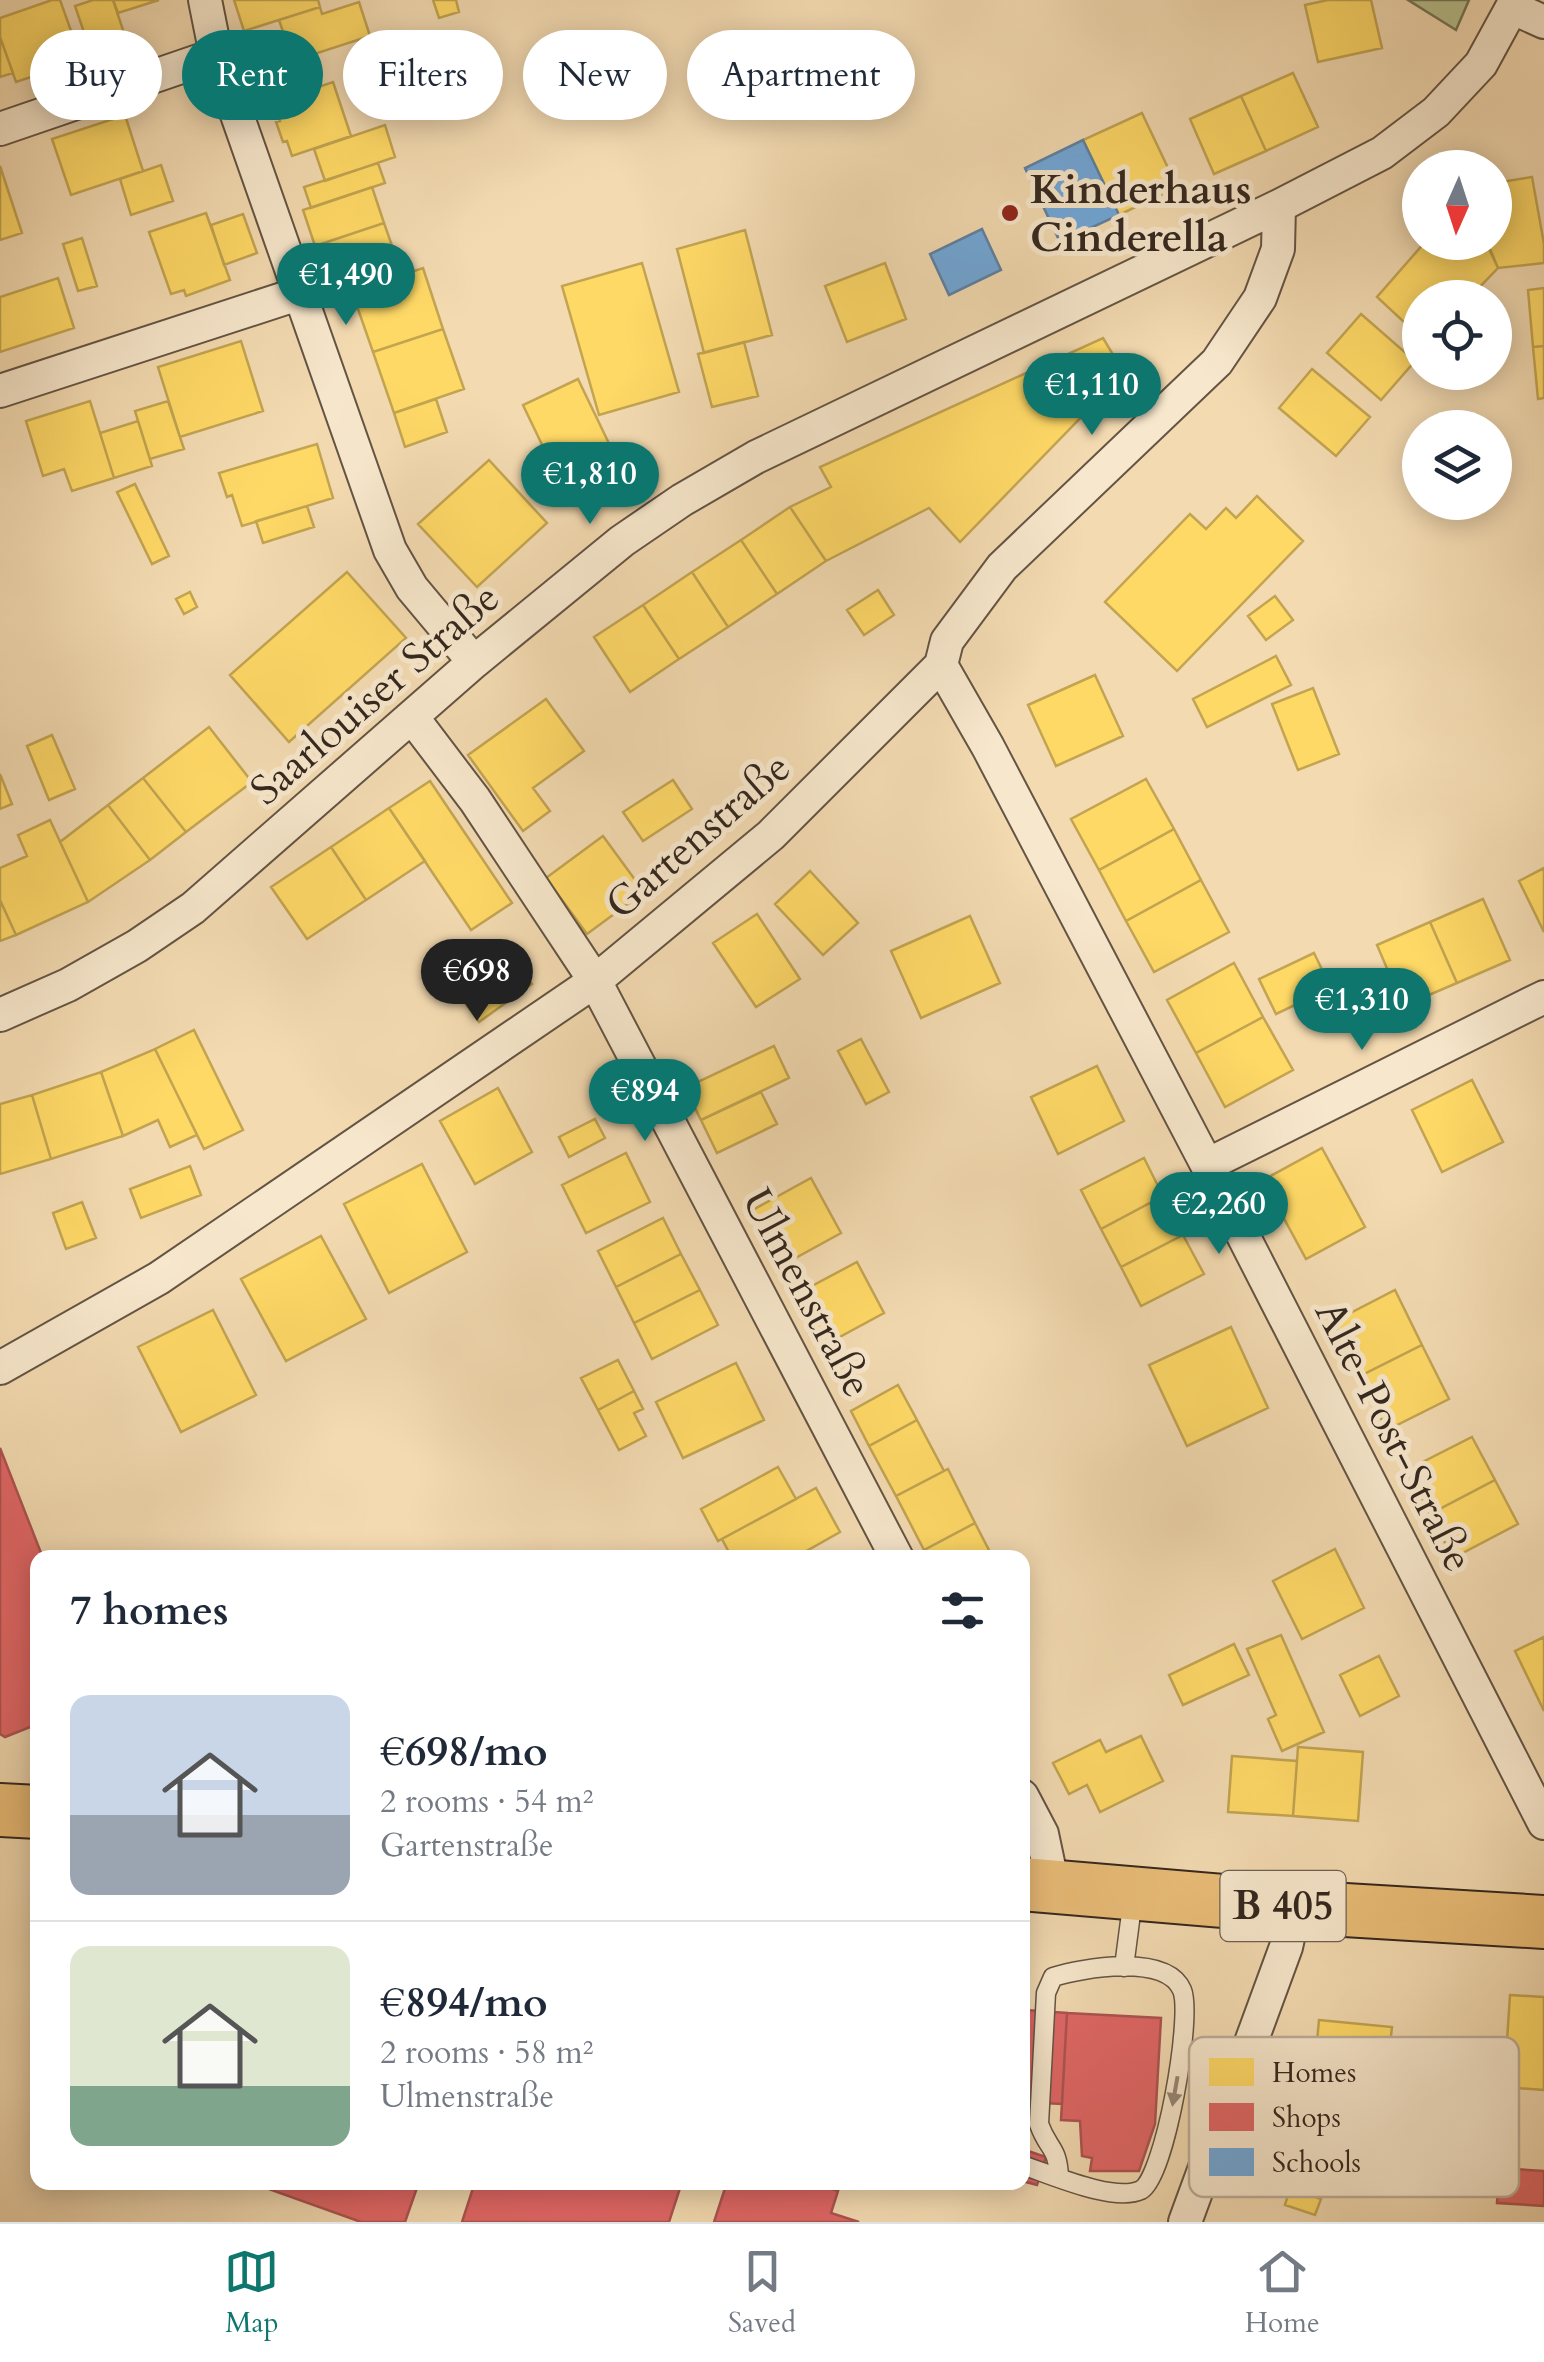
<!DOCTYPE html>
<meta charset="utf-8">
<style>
body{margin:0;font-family:Cardo,serif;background:#f6f6f7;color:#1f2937;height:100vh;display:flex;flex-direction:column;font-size:38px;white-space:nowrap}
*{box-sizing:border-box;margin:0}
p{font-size:32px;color:#747a83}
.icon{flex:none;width:55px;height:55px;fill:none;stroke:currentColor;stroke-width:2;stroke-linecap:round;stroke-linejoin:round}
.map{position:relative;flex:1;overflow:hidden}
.panel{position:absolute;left:30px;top:1550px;width:1000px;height:640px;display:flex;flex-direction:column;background:#fff;border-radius:20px;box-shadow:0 5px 25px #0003}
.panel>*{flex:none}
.guide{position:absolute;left:30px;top:30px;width:1000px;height:90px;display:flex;gap:20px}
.needle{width:65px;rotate:183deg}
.controls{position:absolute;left:1402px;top:150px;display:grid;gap:20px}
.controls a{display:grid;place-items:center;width:110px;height:110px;border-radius:50%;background:#fff;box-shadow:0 5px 25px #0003;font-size:50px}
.price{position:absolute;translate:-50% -85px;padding:0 22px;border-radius:35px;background:#0f766e;color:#fff;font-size:32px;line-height:65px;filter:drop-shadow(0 2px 5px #0008)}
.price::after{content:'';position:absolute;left:50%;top:60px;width:30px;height:22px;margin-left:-15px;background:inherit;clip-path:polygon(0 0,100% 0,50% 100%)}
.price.on{background:#222;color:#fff}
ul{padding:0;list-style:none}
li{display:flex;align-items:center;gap:30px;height:250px;padding:0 40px}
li+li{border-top:2px solid #e0e1e3}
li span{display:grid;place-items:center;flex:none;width:280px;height:200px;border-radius:20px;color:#555}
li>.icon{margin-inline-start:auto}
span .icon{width:120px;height:120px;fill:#fffc;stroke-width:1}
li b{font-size:42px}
h2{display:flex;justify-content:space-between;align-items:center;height:120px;padding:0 40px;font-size:42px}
.chip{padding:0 35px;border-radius:45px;background:#fff;box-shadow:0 5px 25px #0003;font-size:35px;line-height:90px}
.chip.on{background:#0f766e;color:#fff}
.tabs{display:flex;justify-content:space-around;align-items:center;height:140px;border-top:2px solid #e0e1e3;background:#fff;font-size:28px;color:#747a83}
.tabs a{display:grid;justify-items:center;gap:5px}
.tabs .on{color:#0f766e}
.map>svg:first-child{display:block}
.green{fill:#b6c18f;stroke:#757457;stroke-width:2.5}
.homes{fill:#ffd966;stroke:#c2a451;stroke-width:2.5}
.shops{fill:#e06666;stroke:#ac5351;stroke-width:2.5}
.schools{fill:#6fa8dc;stroke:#5d81a3;stroke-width:2.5}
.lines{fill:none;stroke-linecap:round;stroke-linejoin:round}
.lane-casing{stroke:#645444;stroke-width:21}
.street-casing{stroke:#645444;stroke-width:36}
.primary-casing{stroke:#34271f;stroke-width:56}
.lane{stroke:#f7e7cc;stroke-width:18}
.street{stroke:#f7e7cc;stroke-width:32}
.primary{stroke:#eabd78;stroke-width:52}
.oneway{fill:#968776}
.poi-dot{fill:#8f2418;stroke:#f7e7cc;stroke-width:4}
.labels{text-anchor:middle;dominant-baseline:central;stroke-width:10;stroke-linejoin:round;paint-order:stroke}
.shield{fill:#f7e7cc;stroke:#6e6153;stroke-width:2.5}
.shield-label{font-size:40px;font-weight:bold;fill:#34271f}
.poi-label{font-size:42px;font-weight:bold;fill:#34271f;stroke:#f7e7cc;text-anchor:start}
.street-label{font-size:42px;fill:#34271f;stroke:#f7e7cc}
.key{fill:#f7e7cc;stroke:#bcad98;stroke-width:2.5}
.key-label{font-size:28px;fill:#34271f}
</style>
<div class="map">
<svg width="1544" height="2222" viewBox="0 0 1544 2222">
<rect width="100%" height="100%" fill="#f3dab1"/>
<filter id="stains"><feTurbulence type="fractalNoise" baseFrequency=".002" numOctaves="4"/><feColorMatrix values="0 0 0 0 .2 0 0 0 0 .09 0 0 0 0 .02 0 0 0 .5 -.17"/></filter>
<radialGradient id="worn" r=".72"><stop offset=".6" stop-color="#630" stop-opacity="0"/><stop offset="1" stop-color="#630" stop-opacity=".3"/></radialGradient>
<!-- green -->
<path class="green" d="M1408,0H1469L1456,30Z"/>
<!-- homes -->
<path class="homes" d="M52,0H60L84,67L37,84L34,76L16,82L0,37V18Z
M93,0H113L128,45L92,56L75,6Z
M113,0H159L118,13Z
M234,0H318L320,7L244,31Z
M433,0H456L459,12L439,18Z
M1328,0H1371L1382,48L1318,62L1305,5Z
M359,2L370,36L293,61L279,20L320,7L322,14Z
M0,37L13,73L0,77Z
M1293,73L1318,127L1266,151L1241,96Z
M333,82L351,136L292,156L287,141L283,142L276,122L280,121L274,102Z
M1241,96L1266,151L1214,174L1190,119Z
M1142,113L1177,187L1119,215L1083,140Z
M125,115L143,171L71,195L52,139Z
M385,125L395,157L325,181L314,149Z
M378,163L385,183L311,208L304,187Z
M161,165L173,201L131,215L120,179Z
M0,166L22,233L0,240Z
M1532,177L1544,244V263L1498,268L1487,242H1495V183Z
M372,187L384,223L315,246L303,210Z
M206,213L230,280L186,296L184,290L171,294L149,232Z
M243,214L257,253L224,265L211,225Z
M384,223L396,257L327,280L315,246Z
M745,230L772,335L704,353L677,249Z
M82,238L97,286L78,291L63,244Z
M1425,242H1486L1498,268L1469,298H1420V337L1377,297Z
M405,254L411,272L370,286L364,268Z
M642,263L679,392L599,415L562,286Z
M885,263L906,319L847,342L825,286Z
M423,268L443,329L373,352L352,292Z
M58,278L74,328L0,352V297Z
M1544,288V346L1533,347L1528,290Z
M1361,314L1415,361L1381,400L1327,353Z
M443,329L464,389L394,413L373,352Z
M1103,338L1124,373L960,542L929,508L826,561L790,507L831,487L820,467Z
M241,341L263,411L180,437L158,367Z
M744,342L758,396L712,407L698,354Z
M1544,346V398L1538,399L1533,347Z
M1312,369L1370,417L1336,456L1279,408Z
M578,379L614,454L559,480L523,405Z
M436,399L447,432L405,447L394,413Z
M90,401L114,478L72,491L64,469L43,476L26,421Z
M168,401L184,449L150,459L135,411Z
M138,421L152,466L114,478L100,433Z
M317,444L333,498L242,526L232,495L227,497L219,473Z
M489,460L547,523L477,587L418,524Z
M135,484L169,556L152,564L117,492Z
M1257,496L1303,541L1177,671L1105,602L1190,514L1206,529L1226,508L1236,518Z
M307,506L314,527L263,543L256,521Z
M790,507L826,561L777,594L741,540Z
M741,540L777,594L728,627L692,572Z
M347,572L406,638L289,742L230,675Z
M692,572L728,627L679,659L643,605Z
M878,590L894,615L864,635L847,610Z
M190,592L197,607L184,614L176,599Z
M1275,596L1293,620L1266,640L1248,616Z
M643,605L679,659L630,692L594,637Z
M1276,656L1291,685L1207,727L1193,699Z
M1095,675L1123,736L1056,766L1028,705Z
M1313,688L1339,754L1298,770L1272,704Z
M546,699L584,751L533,788L550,811L523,831L468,755Z
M209,727L252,782L186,832L143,778Z
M52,735L75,789L49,800L27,746Z
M0,774L12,804L0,809Z
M143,778L186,832L150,860L108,805Z
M1146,779L1174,829L1099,870L1071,819Z
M673,780L692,809L643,841L623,812Z
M430,781L512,903L471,930L389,808Z
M108,805L150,860L88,902L60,842Z
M389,808L425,861L366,900L331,847Z
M50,820L88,902L16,935L0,900V868L27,856L18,835Z
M1174,829L1201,880L1126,921L1099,870Z
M603,836L644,892L587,934L546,878Z
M331,847L366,900L307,939L271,887Z
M1544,868V932L1519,881Z
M810,871L858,923L823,955L775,904Z
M1201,880L1229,932L1154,972L1126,921Z
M1483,899L1510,960L1457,983L1430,922Z
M0,900L16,935L0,941Z
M757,914L800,979L756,1007L713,943Z
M970,916L1000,983L921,1018L891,951Z
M1430,922L1457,983L1403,1006L1377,945Z
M1314,953L1331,988L1276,1014L1259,979Z
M510,955L532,984L479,1022L458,993Z
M1234,963L1263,1017L1196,1053L1167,1000Z
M1263,1017L1293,1070L1225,1107L1196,1053Z
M194,1030L243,1130L204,1149L155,1049Z
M861,1039L889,1092L866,1104L838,1051Z
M774,1046L789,1078L701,1120L685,1088Z
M155,1049L197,1135L170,1147L158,1120L123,1136L101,1072Z
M1097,1066L1124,1121L1058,1154L1031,1097Z
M101,1072L123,1136L51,1159L32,1095Z
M1472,1080L1503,1142L1442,1172L1412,1110Z
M498,1088L532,1152L475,1184L440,1121Z
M761,1092L777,1124L717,1153L701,1120Z
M32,1095L51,1159L0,1174V1104Z
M595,1119L605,1138L569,1157L559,1137Z
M1322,1148L1365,1227L1306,1259L1263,1180Z
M626,1153L650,1202L586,1233L562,1185Z
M1144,1158L1163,1196L1101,1229L1081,1190Z
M422,1164L467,1252L389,1293L344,1204Z
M190,1166L201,1195L141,1218L130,1189Z
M811,1178L841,1233L779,1267L749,1212Z
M1163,1196L1183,1235L1121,1267L1101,1229Z
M82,1202L96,1238L66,1249L53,1213Z
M663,1218L681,1254L616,1287L598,1251Z
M1183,1235L1204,1274L1141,1306L1121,1267Z
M321,1236L366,1319L286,1361L241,1279Z
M681,1254L700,1290L634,1323L616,1287Z
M857,1262L884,1313L821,1347L793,1296Z
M700,1290L718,1325L652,1359L634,1323Z
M1395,1290L1422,1345L1360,1376L1333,1322Z
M213,1310L256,1395L181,1432L138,1347Z
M1231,1327L1268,1408L1187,1446L1149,1365Z
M1422,1345L1449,1399L1387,1430L1360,1376Z
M618,1360L634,1391L598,1410L581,1378Z
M736,1363L764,1420L683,1458L656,1402Z
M898,1385L917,1420L869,1446L851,1411Z
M634,1391L643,1409L634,1413L646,1436L619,1450L598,1410Z
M917,1420L944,1471L896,1496L869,1446Z
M1472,1437L1495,1480L1430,1514L1407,1470Z
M778,1467L796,1499L718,1541L701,1509Z
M948,1469L975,1523L924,1550L896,1496Z
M1495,1480L1518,1524L1453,1558L1430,1514Z
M816,1488L840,1532L794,1558H732L722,1539Z
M975,1523L993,1558H928L924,1550Z
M1335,1549L1364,1608L1302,1639L1273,1581Z
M1281,1635L1324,1732L1282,1751L1268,1719L1276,1715L1247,1649Z
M1544,1637V1711L1515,1651Z
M1234,1644L1249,1675L1183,1705L1169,1675Z
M1379,1656L1399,1696L1360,1716L1340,1675Z
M1141,1736L1163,1781L1100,1812L1087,1785L1069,1794L1053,1763L1100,1740L1106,1752Z
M1298,1747L1363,1752L1358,1821L1293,1816Z
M1232,1756L1297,1761L1293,1816L1228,1812Z
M1510,1995L1544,1997V2090L1504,2087Z
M1319,2020L1392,2027L1386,2080L1314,2073Z
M1290,2188L1321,2199L1315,2215L1285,2205Z"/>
<!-- shops -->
<path class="shops" d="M0,1448L43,1558H38V1724L5,1737L0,1734Z
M1022,1957L1027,1958L1022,2053Z
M1025,2010L1067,2013L1062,2104L1022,2102Z
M1067,2013L1161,2018L1155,2124L1139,2171H1090L1092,2158L1082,2156L1080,2121L1061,2120Z
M1022,2149L1046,2157L1037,2185L1022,2181Z
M1499,2168L1544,2171V2206L1497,2203Z
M249,2182H419L405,2222H361Z
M475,2182H682L669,2222H462Z
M727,2182H813L838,2191L831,2213L859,2222H714Z"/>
<!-- schools -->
<path class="schools" d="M1083,140L1119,215L1060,242L1025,168Z
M982,229L1001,270L949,295L930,254Z"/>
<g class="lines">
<!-- lane casing -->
<g class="lane-casing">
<path id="lane" d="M1124,1967L1133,1898
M1022,2165C1050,2174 1114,2203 1141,2190C1165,2177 1193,2016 1182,1990C1166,1953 1082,1968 1053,1977L1046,1993L1039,2124C1048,2150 1058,2146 1059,2178"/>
</g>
<!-- street casing -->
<g class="street-casing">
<path id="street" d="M205,0L216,55L390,550L412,588L474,662
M1513,8L1544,22
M0,129L216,55
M0,391L301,293
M941,665L988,747L1207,1165L1544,1823
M412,717L475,800L595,981L897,1558
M0,1015L68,985L137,946L193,908L474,662L622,541L682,500L756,457L1279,206L1382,153L1436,112L1481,64L1516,0
M1207,1165L1544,997
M0,1368L159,1278L595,981L771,835L941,665L947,641L1002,567L1217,362L1260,298L1278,249L1279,206
M1022,1796L1042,1834L1053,1886
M1185,2222L1286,1947L1295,1907"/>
</g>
<!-- primary casing -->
<g class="primary-casing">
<path id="primary" d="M0,1810L38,1812
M1022,1884L1295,1907L1544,1922"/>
</g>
<!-- lane -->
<use href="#lane" class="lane"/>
<!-- street -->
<use href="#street" class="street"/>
<!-- primary -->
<use href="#primary" class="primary"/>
</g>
<!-- one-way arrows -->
<defs><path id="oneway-solid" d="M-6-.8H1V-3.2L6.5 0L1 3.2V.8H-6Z" transform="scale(2.5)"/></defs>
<use class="oneway" href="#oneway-solid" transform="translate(1175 2091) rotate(100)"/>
<!-- markers -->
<circle class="poi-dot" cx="1010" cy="213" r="10"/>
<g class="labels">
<!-- shield labels -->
<rect class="shield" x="1220.5" y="1871" width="125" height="70" rx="8"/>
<g class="shield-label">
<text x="1283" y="1906">B 405</text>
</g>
<!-- poi labels -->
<g class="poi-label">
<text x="1030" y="189">Kinderhaus<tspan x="1030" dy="48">Cinderella</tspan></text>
</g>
<!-- street labels -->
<g class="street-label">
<text transform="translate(375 694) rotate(-41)">Saarlouiser Straße</text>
<text transform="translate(698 836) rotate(-41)">Gartenstraße</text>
<text transform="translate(807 1293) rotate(62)">Ulmenstraße</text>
<text transform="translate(1394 1436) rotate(63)">Alte-Post-Straße</text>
</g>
</g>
<!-- legend -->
<rect x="1189" y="2037" width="330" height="160" rx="15" class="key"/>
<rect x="1209" y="2058" width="45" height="28" fill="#ffd966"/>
<rect x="1209" y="2103" width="45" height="28" fill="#e06666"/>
<rect x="1209" y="2148" width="45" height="28" fill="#6fa8dc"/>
<g class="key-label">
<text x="1272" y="2082">Homes</text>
<text x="1272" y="2127">Shops</text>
<text x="1272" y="2172">Schools</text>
</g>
<rect width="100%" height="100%" filter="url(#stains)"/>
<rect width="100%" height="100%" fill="url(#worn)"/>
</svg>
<div class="controls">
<a><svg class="needle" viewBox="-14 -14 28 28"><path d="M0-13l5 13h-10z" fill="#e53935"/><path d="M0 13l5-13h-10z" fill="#747a83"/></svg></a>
<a><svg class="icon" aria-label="locate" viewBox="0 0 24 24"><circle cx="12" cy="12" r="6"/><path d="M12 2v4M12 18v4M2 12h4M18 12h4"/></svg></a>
<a><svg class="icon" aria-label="layers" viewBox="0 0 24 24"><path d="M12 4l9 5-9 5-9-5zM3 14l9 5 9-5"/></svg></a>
</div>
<b class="price" style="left:346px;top:328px">€1,490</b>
<b class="price" style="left:1092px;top:438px">€1,110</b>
<b class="price" style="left:590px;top:527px">€1,810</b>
<b class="price on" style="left:477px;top:1024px">€698</b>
<b class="price" style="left:1362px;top:1053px">€1,310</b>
<b class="price" style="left:645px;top:1144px">€894</b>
<b class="price" style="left:1219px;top:1257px">€2,260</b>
<div class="guide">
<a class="chip">Buy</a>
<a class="chip on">Rent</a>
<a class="chip">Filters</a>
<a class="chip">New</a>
<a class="chip">Apartment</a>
</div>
<section class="panel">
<h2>7 homes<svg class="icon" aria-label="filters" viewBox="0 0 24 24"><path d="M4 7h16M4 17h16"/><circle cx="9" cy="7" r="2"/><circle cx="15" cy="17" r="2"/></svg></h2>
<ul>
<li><span style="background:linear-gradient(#c9d6e8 60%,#9aa5b1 0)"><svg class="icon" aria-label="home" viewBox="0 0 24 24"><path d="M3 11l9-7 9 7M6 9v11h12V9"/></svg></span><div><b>€698/mo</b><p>2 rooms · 54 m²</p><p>Gartenstraße</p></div></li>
<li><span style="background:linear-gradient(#dfe7d0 70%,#7fa58c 0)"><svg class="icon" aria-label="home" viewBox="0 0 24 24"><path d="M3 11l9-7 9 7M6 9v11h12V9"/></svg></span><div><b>€894/mo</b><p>2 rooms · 58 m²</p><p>Ulmenstraße</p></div></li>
</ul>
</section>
</div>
<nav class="tabs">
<a class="on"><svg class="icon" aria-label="map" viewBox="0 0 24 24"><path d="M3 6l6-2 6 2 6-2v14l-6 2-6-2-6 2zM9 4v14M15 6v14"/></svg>Map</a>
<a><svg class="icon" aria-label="saved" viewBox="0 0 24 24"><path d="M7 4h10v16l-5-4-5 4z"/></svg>Saved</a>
<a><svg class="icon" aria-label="home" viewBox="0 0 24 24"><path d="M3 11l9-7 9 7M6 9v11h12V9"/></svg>Home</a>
</nav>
